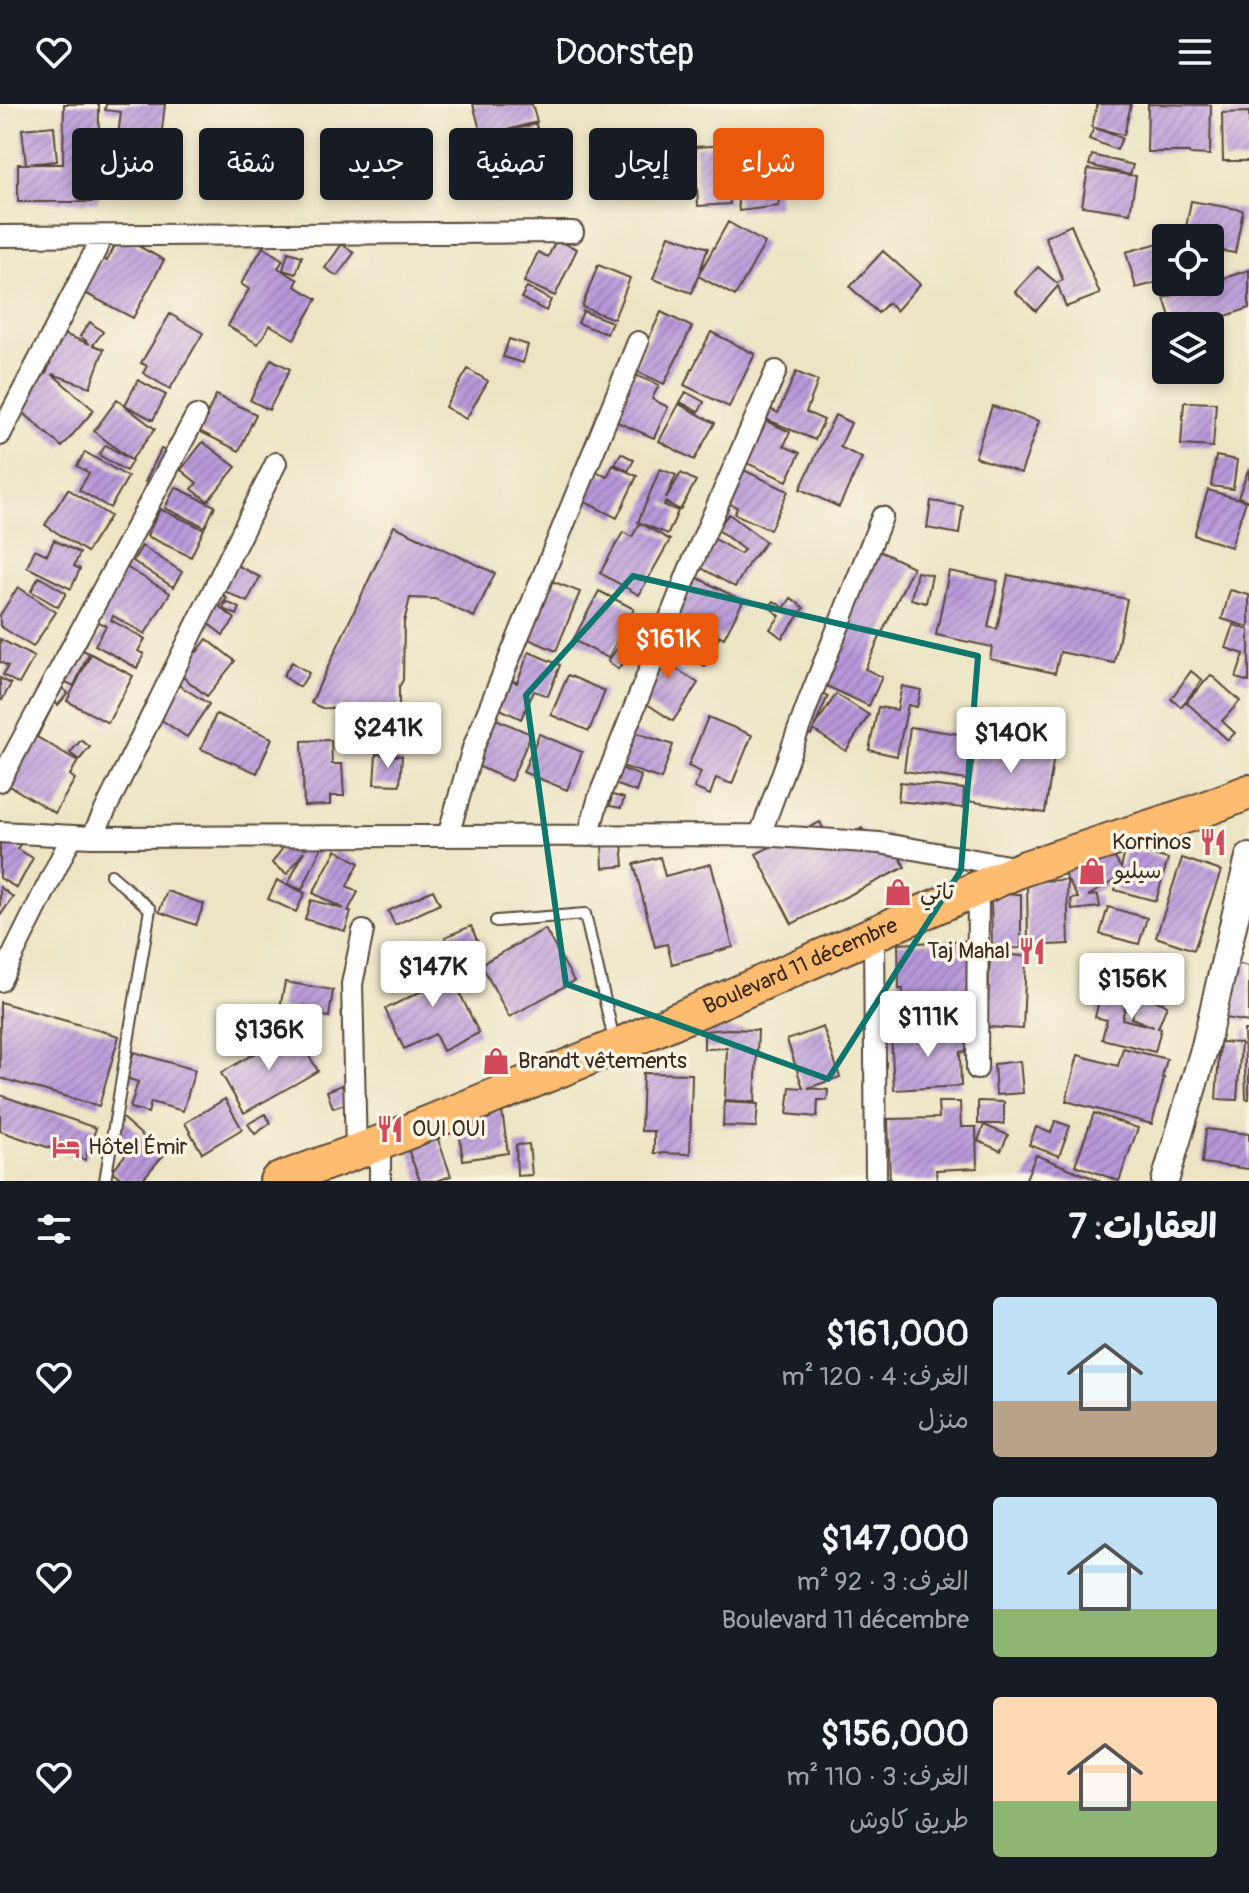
<!DOCTYPE html>
<html lang="ar">
<meta charset="utf-8">
<style>
body{margin:0;font-family:Pangolin,"Playpen Sans Arabic",sans-serif;background:#20242c;color:#f1f3f6;direction:rtl;height:100vh;display:flex;flex-direction:column;font-size:30px;white-space:nowrap}
*{box-sizing:border-box;margin:0}
p{font-size:26px;color:#9ea1a6}
.icon{flex:none;width:44px;height:44px;fill:none;stroke:currentColor;stroke-width:2;stroke-linecap:round;stroke-linejoin:round}
.map{position:relative;height:1077px;overflow:hidden;direction:ltr}
.side{display:flex;flex-direction:column;background:#171b24;flex:1}
.side>*{flex:none}
.top-card{position:absolute;left:24px;top:24px;width:800px;height:72px;direction:rtl;display:flex;gap:16px}
.fabs{position:absolute;left:1152px;top:120px;display:grid;gap:16px}
.fabs a{display:grid;place-items:center;width:72px;height:72px;border-radius:8px;background:#171b24;box-shadow:0 4px 12px #0003;font-size:40px}
.price{position:absolute;translate:-50% -68px;padding:0 18px;border-radius:8px;background:#fff;color:#222;font-size:26px;line-height:52px;filter:drop-shadow(0 2px 4px #0008)}
.price::after{content:'';position:absolute;left:50%;top:48px;width:24px;height:18px;margin-left:-12px;background:inherit;clip-path:polygon(0 0,100% 0,50% 100%)}
.price.selected{background:#ea580c;color:#fff}
ul{padding:0;list-style:none}
li{display:flex;align-items:center;gap:24px;height:200px;padding:0 32px}
li span{display:grid;place-items:center;flex:none;width:224px;height:160px;border-radius:8px;color:#555}
li>.icon{margin-inline-start:auto}
span .icon{width:96px;height:96px;fill:#fffc;stroke-width:1}
li b{font-size:34px}
h2{display:flex;justify-content:space-between;align-items:center;height:96px;padding:0 32px;font-size:34px}
.tag{padding:0 28px;border-radius:8px;background:#171b24;box-shadow:0 4px 12px #0003;font-size:28px;line-height:72px}
.tag.selected{background:#ea580c;color:#fff}
header{display:flex;justify-content:space-between;align-items:center;height:104px;padding:0 32px;background:#171b24;font-size:36px;font-weight:600}
.map>svg:first-child{display:block}
.building{fill:url(#building-hatch)}
.lines{fill:none;stroke-linecap:round;stroke-linejoin:round}
.service-casing{stroke:#564637;stroke-width:14}
.minor-casing{stroke:#564637;stroke-width:24}
.tertiary-casing{stroke:#564637;stroke-width:30}
.primary-casing{stroke:#564637;stroke-width:38}
.service{stroke:#fff;stroke-width:10}
.minor{stroke:#fff;stroke-width:20}
.tertiary{stroke:#fff;stroke-width:26}
.primary{stroke:#febc70;stroke-width:34}
.marked{fill:none;stroke:#0f766e;stroke-width:6;stroke-linejoin:round}
.labels{text-anchor:middle;dominant-baseline:central;stroke-width:7;stroke-linejoin:round;paint-order:stroke}
.poi-label{font-size:22px;fill:#3b2a1e;stroke:#fcf5e5;text-anchor:start}
.street-label{font-size:22px;fill:#3b2a1e;stroke:#fcf5e5}
</style>
<header><svg class="icon" aria-label="menu" viewBox="0 0 24 24"><path d="M4 6h16M4 12h16M4 18h16"/></svg>Doorstep<svg class="icon" aria-label="heart" viewBox="0 0 24 24"><path d="M12 20l-8-8c-3-5 5-10 8-4 3-6 11-1 8 4z"/></svg></header>
<div class="map">
<svg width="1249" height="1077" viewBox="0 0 1249 1077">
<defs>
<pattern id="building-hatch" width="6" height="6" patternUnits="userSpaceOnUse" patternTransform="scale(2)"><rect width="6" height="6" fill="#b898da"/><path d="M-1 1l2-2M0 6l6-6M5 7l2-2" fill="none" stroke="#977cb0"/></pattern>
</defs>
<rect width="100%" height="100%" fill="#fcf5e5"/>
<filter id="ink" filterUnits="userSpaceOnUse"><feTurbulence type="fractalNoise" baseFrequency=".0125" numOctaves="2"/><feDisplacementMap in="SourceGraphic" scale="16" xChannelSelector="R" yChannelSelector="G"/><feConvolveMatrix kernelMatrix="1 2 1 2 8 2 1 2 1" color-interpolation-filters="sRGB"/></filter>
<filter id="wash" filterUnits="userSpaceOnUse"><feTurbulence type="fractalNoise" baseFrequency=".006" numOctaves="4" result="noise"/><feDisplacementMap in="SourceGraphic" scale="32" xChannelSelector="R" yChannelSelector="G"/><feGaussianBlur stdDeviation="1.8" result="paint"/><feColorMatrix in="noise" values="0 0 0 0 0 0 0 0 0 0 0 0 0 0 0 0 0 1.4 0 .05"/><feComposite in="paint" operator="in"/></filter>
<g filter="url(#wash)">
<rect width="100%" height="100%" fill="#ece4c4"/>
<g id="blocks">
<!-- building -->
<path class="building" d="M64,0H99L98,98H18V60H63Z
M106,0H165L155,85L112,80L121,8L105,6Z
M473,0H532L537,18L482,33Z
M1097,0H1131L1124,31L1095,24L1122,34L1117,46L1089,35L1094,24L1092,23Z
M1148,0L1211,1L1210,51L1189,50V48H1147Z
M1249,8V57H1223L1222,9Z
M536,20L539,33L495,45L492,31Z
M54,22L57,57L26,60L22,25Z
M771,36L779,102L739,107L731,40Z
M727,41L730,100L698,102L695,43Z
M1092,51L1133,61L1130,71L1089,61Z
M1088,65L1136,72L1130,109L1082,102Z
M1191,97L1243,106L1235,149L1210,145V134H1184Z
M728,118L765,139L735,192L698,172Z
M1071,121L1100,190L1066,203L1058,182L1036,207L1015,188L1038,163L1057,179L1063,176L1045,133Z
M669,131L708,144L692,189L653,175Z
M120,132L164,156L133,214L83,188L101,154L107,157Z
M556,136L577,145L555,192L524,178L538,148L548,153Z
M1166,137V176L1136,184L1126,148Z
M342,140L354,149L337,172L325,164Z
M263,143L283,156L278,164L298,176L295,182L317,195L294,235L270,221L258,240L228,222L249,185L241,180Z
M883,147L920,180L896,207L888,199L878,209L850,183Z
M288,148L302,152L296,170L283,166Z
M598,161L630,174L614,215L582,203Z
M1249,166V204L1197,222H1173L1164,194Z
M527,183L551,196L546,207L521,194Z
M583,207L612,218L607,230L578,219Z
M661,208L692,223L664,280L634,266Z
M170,210L203,229L170,285L143,269L147,262L141,259Z
M90,218L103,228L93,241L104,245L90,283L52,270L94,306L62,343L17,303L47,268L61,229L90,240L80,232Z
M711,228L755,250L729,303L684,281Z
M509,235L528,241L523,259L503,253Z
M271,255L290,265L269,306L250,296Z
M468,265L488,277L466,315L445,303Z
M796,268L818,277L806,308L824,316L815,336L766,315L770,305L778,309Z
M630,269L659,281L652,295L668,303L654,334L610,315Z
M138,276L166,291L153,316L125,301Z
M686,288L704,298L699,308L680,298Z
M216,291L256,310L239,347L199,327Z
M117,296L155,325L131,356L94,327Z
M1184,298L1216,299L1213,343L1181,341Z
M679,300L715,319L694,356L659,337Z
M992,302L1039,317L1021,369L975,353Z
M835,311L851,319L840,343L862,354L839,403L800,385Z
M762,315L790,328L784,342L800,349L787,377L742,357Z
M203,338L236,363L208,397L192,385L197,379L181,366Z
M106,341L132,357L126,367L99,351Z
M161,345L168,348L152,381L145,378Z
M85,348L128,373L110,404L79,386L89,369L77,362Z
M621,349L634,356L628,367L615,360Z
M1216,352L1237,356L1233,385L1211,382Z
M613,361L637,372L617,414L573,392L587,364L607,373Z
M737,363L788,387L770,426L735,410L737,403L721,396Z
M1249,364V397L1238,393Z
M660,365L676,371L666,394L681,369L696,377L680,406L665,398L664,401L678,407L668,430L640,419L670,436L639,491L600,469L623,428L632,433L640,419L638,418Z
M175,383L215,402L205,423L165,404Z
M68,385L110,412L87,448L45,421Z
M1208,386L1246,397L1231,443L1194,431Z
M931,397L963,402L959,430L927,424Z
M160,405L204,425L191,453L147,432Z
M729,410L766,438L749,459L735,483L698,462L713,434L740,450L744,446L717,425Z
M394,422L495,469L474,513L435,495L410,494L404,518L403,576L399,583V605L322,604L311,599Z
M54,436L80,449L74,462L80,465L71,485L27,463L35,445L47,451Z
M142,442L182,468L173,483L133,457Z
M877,446L913,463L865,565L882,573L869,602L816,577Z
M223,454L260,473L247,498L210,480Z
M121,460L170,489L145,530L113,512L111,516L145,535L138,547L144,550L137,564L95,541L106,522L90,513Z
M949,467L998,477L988,523L997,525L1008,471L1127,495L1114,559L1060,548L1055,569L990,555L992,543L936,531Z
M917,468L932,471L926,499L911,495Z
M39,473L66,489L58,503L31,487Z
M696,473L743,497L724,534L677,510Z
M549,476L580,488L556,547L526,534Z
M18,483L56,508L33,543L0,522V511Z
M215,485L227,494L220,503L235,515L223,531L196,510Z
M1230,486L1249,491V523L1222,515Z
M599,487L634,505L608,554L573,536Z
M791,494L804,504L782,534L770,525L780,512L769,503L774,497L784,504Z
M226,498L240,504L237,511L223,505Z
M696,521L719,533L705,562L681,550Z
M1234,521L1249,526V578L1236,574L1244,550L1226,544Z
M675,523L687,528L672,562L698,579L673,617L638,594Z
M0,535L34,553L19,580L3,571L8,562L0,558Z
M207,535L235,557L207,592L169,562L186,540L197,548Z
M68,539L89,549L74,582L53,572Z
M618,543L629,552L618,565L608,557Z
M529,548L560,561L548,592L534,587L521,615L494,602L508,575L517,579Z
M91,550L133,572L108,619L67,597Z
M292,558L309,569L300,583L283,572Z
M1191,567L1202,576L1181,603L1171,595Z
M568,571L605,587L589,627L551,611Z
M1211,571L1240,597L1222,617L1235,629L1228,636L1186,598Z
M0,574L11,580L2,596L0,594Z
M169,575L209,600L187,633L148,607Z
M54,578L68,589L58,601L44,590Z
M902,582L921,586L917,603L908,601L897,652L869,646L878,603L897,606Z
M816,587L828,592L811,631L799,626Z
M836,590L869,611L846,647L813,626Z
M37,591L54,599L37,633L78,657L70,671L75,675L55,709L0,676Z
M216,610L272,634L257,669L201,645Z
M491,613L531,630L511,677L471,659Z
M708,613L752,631L732,680L716,674L710,691L694,684L701,668L688,662Z
M910,623L973,632L967,676L904,667Z
M631,627L673,641L661,675L619,661Z
M539,630L582,648L567,686L523,668Z
M977,632L1055,645L1045,709L967,697Z
M81,636L90,643L79,656L70,649Z
M331,636L332,660H342L344,692H330V701L304,702L302,637Z
M376,650L402,652L400,681L374,680Z
M618,663L641,672L636,688L612,679Z
M900,678L964,685L963,704L898,697Z
M612,691L624,694L621,704L610,702Z
M820,718L831,740L862,724L869,738L887,729L905,763L792,820L756,750Z
M0,727L21,739L17,745L33,754L17,784L0,774Z
M290,734L305,744L308,736L322,742L302,786L288,780L304,747L287,770L272,759Z
M1104,737L1121,764L1126,744L1168,755L1156,797L1115,786L1118,774L1088,792L1098,791L1100,803L1072,806L1071,795L1078,794L1060,763Z
M622,739L624,762L603,764L602,740Z
M336,746L359,759L347,782L358,788L348,807L351,808L345,827L305,815L311,796L344,805L313,789Z
M660,753L665,772L711,760L733,843L672,860L667,840L655,843L634,760Z
M1182,754L1221,767L1194,846L1156,833Z
M277,776L305,789L296,808L268,795Z
M1067,776L1069,840L1028,842L1027,777Z
M0,783L13,793L0,812Z
M433,786L440,800L395,821L388,807Z
M167,787L204,800L196,821L159,808Z
M1021,790V844L992,845L991,791Z
M1108,803L1147,814L1139,840L1100,830Z
M471,822L481,846L455,857L445,833Z
M545,825L574,877L509,913L481,860Z
M974,836L976,914L904,916L903,885H899L898,840Z
M441,850L479,929L443,947L435,930L404,945L385,905L424,886L413,864Z
M990,850L1026,852L1023,925L987,923Z
M1230,858L1249,862V918L1219,913Z
M285,878L333,886L329,913L280,904Z
M1101,889L1127,895L1122,915L1154,923L1131,914L1140,890L1167,901L1158,924L1161,925L1155,948L1102,935L1107,916L1095,913Z
M0,898L119,932L99,1002L0,974Z
M823,923L840,973L808,984L828,986L827,996H818L817,1013L787,1010L790,983L803,984L787,936Z
M728,925L758,926L755,998L725,996L727,944L704,945V927Z
M967,925L969,947L960,948L961,982L894,986L891,930Z
M294,926L318,967L244,1009L221,969Z
M1244,926H1249V995H1246Z
M1220,938L1241,939L1237,996L1216,995Z
M1123,944L1167,955L1162,974H1164L1152,1020L1066,997L1078,951L1118,962Z
M134,948L195,966L183,1007L151,998L148,1009L130,1004L138,978L126,974Z
M1020,957L1023,989L996,991L994,960Z
M643,969L692,970L690,1050L654,1049V1027H641Z
M342,981L348,999L333,1004L327,987Z
M0,991L96,1024L85,1056L0,1027Z
M225,995L242,1025L202,1049L185,1019Z
M978,997L1004,998V1020H978Z
M724,998L758,1000L756,1023L723,1022Z
M938,998H960L961,1023H976L977,1064L936,1066L937,1077H890L888,1015L939,1014Z
M456,1007H502L508,1049L463,1056Z
M1094,1009L1138,1024L1119,1077L1075,1061Z
M265,1010L271,1019L255,1030L248,1020Z
M121,1013L146,1035L148,1033L166,1048L141,1077H124L112,1067L126,1050L105,1033Z
M1055,1017L1070,1022L1059,1052L1029,1041L1036,1023L1051,1029Z
M433,1021L451,1072L437,1077H420L403,1032Z
M984,1021L1008,1031L1001,1047L978,1037Z
M1206,1025L1249,1030V1065L1202,1059Z
M529,1040L532,1071L517,1072L516,1041Z
M1036,1051L1100,1077H1025Z"/>
</g>
</g>
<g filter="url(#ink)">
<use href="#blocks" fill-opacity="0" stroke="#564637" stroke-width="2"/>
<g class="lines">
<!-- service casing -->
<g class="service-casing">
<path id="service" d="M496,817L585,810L614,936
M105,1077L150,805L111,771"/>
</g>
<!-- minor casing -->
<g class="minor-casing">
<path id="minor" d="M0,132L573,128
M0,331L103,132
M0,677L196,312
M0,728L92,733L760,731L880,739L1019,764
M760,731L810,594L882,413
M448,732L473,644L638,238
M588,732L599,693L689,466L776,267
M92,733L276,359
M874,830L876,1073
M0,877L72,732
M977,965L978,785
M380,1039V1077
M356,1049L352,880L363,827"/>
</g>
<!-- tertiary casing -->
<g class="tertiary-casing">
<path id="tertiary" d="M1165,1077L1205,942L1249,753"/>
</g>
<!-- primary casing -->
<g class="primary-casing">
<g id="primary">
<path id="s1" d="M277,1077L380,1039L615,943L1022,765L1194,709L1249,688"/>
</g>
</g>
<!-- service -->
<use href="#service" class="service"/>
<!-- minor -->
<use href="#minor" class="minor"/>
<!-- tertiary -->
<use href="#tertiary" class="tertiary"/>
<!-- primary -->
<use href="#primary" class="primary"/>
</g>
</g>
<!-- marked area -->
<path class="marked" d="M633,472L978,552L961,766L828,975L566,880L526,591Z"/>
<!-- icons -->
<defs>
<g id="restaurant-bare" transform="scale(2.16)"><path d="M-5-6h1v4h1v-4h1v4h1v-4h1v5L-1.5 .5V6h-2V.5L-5-1ZM5-6V6H3V1.5H1.5Q1.5-4 5-6Z" fill="#d1495b" stroke="#fcf5e5" stroke-width="2.5" paint-order="stroke"/></g>
<g id="shop-bare" transform="scale(2.16)"><path d="M-5-2.5h2.3a2.7 3.5 0 0 1 5.4 0H5L5.5 6h-11ZM-1.5-2.5h3a1.5 2.3 0 0 0-3 0Z" fill="#d1495b" stroke="#fcf5e5" stroke-width="2.5" paint-order="stroke"/></g>
<g id="hotel-bare" transform="scale(2.16)"><path d="M-6-4.5h1.5V1H6V5H4.5V3h-9V5H-6ZM-4 0a1.8 1.8 0 1 1 3.6 0ZM.5 0V-2.5h3Q6-2.5 6 0Z" fill="#d1495b" stroke="#fcf5e5" stroke-width="2.5" paint-order="stroke"/></g>
</defs>
<g fill-rule="evenodd">
<use href="#restaurant-bare" x="1213" y="738"/>
<use href="#shop-bare" x="1092" y="767"/>
<use href="#shop-bare" x="898" y="788"/>
<use href="#restaurant-bare" x="1032" y="847"/>
<use href="#shop-bare" x="496" y="957"/>
<use href="#restaurant-bare" x="390" y="1025"/>
<use href="#hotel-bare" x="66" y="1043"/>
</g>
<g class="labels">
<!-- poi labels -->
<g class="poi-label">
<text x="1191" y="738" text-anchor="end">Korrinos</text>
<text x="1114" y="767">سيليو</text>
<text x="920" y="788">تاتي</text>
<text x="1010" y="847" text-anchor="end">Taj Mahal</text>
<text x="518" y="957">Brandt vêtements</text>
<text x="412" y="1025">OUI OUI</text>
<text x="88" y="1043">Hôtel Émir</text>
</g>
<!-- street labels -->
<g class="street-label">
<text stroke="none"><textPath href="#s1" startOffset="566">Boulevard 11 décembre</textPath></text>
</g>
</g>
</svg>
<div class="fabs">
<a><svg class="icon" aria-label="locate" viewBox="0 0 24 24"><circle cx="12" cy="12" r="6"/><path d="M12 2v4M12 18v4M2 12h4M18 12h4"/></svg></a>
<a><svg class="icon" aria-label="layers" viewBox="0 0 24 24"><path d="M12 4l9 5-9 5-9-5zM3 14l9 5 9-5"/></svg></a>
</div>
<b class="price selected" style="left:668px;top:577px">$161K</b>
<b class="price" style="left:388px;top:666px">$241K</b>
<b class="price" style="left:1011px;top:671px">$140K</b>
<b class="price" style="left:433px;top:905px">$147K</b>
<b class="price" style="left:1132px;top:917px">$156K</b>
<b class="price" style="left:928px;top:955px">$111K</b>
<b class="price" style="left:269px;top:968px">$136K</b>
<div class="top-card">
<a class="tag selected">شراء</a>
<a class="tag">إيجار</a>
<a class="tag">تصفية</a>
<a class="tag">جديد</a>
<a class="tag">شقة</a>
<a class="tag">منزل</a>
</div>
</div>
<section class="side">
<h2>العقارات: 7<svg class="icon" aria-label="filters" viewBox="0 0 24 24"><path d="M4 7h16M4 17h16"/><circle cx="9" cy="7" r="2"/><circle cx="15" cy="17" r="2"/></svg></h2>
<ul>
<li><span style="background:linear-gradient(#bfe0f5 65%,#b9a48a 0)"><svg class="icon" aria-label="home" viewBox="0 0 24 24"><path d="M3 11l9-7 9 7M6 9v11h12V9"/></svg></span><div><b>$161,000</b><p>الغرف: 4 · 120 m²</p><p>منزل</p></div><svg class="icon" aria-label="heart" viewBox="0 0 24 24"><path d="M12 20l-8-8c-3-5 5-10 8-4 3-6 11-1 8 4z"/></svg></li>
<li><span style="background:linear-gradient(#bfe0f5 70%,#8fb573 0)"><svg class="icon" aria-label="home" viewBox="0 0 24 24"><path d="M3 11l9-7 9 7M6 9v11h12V9"/></svg></span><div><b>$147,000</b><p>الغرف: 3 · 92 m²</p><p>Boulevard 11 décembre</p></div><svg class="icon" aria-label="heart" viewBox="0 0 24 24"><path d="M12 20l-8-8c-3-5 5-10 8-4 3-6 11-1 8 4z"/></svg></li>
<li><span style="background:linear-gradient(#ffd9b3 65%,#8fb573 0)"><svg class="icon" aria-label="home" viewBox="0 0 24 24"><path d="M3 11l9-7 9 7M6 9v11h12V9"/></svg></span><div><b>$156,000</b><p>الغرف: 3 · 110 m²</p><p>طريق كاوش</p></div><svg class="icon" aria-label="heart" viewBox="0 0 24 24"><path d="M12 20l-8-8c-3-5 5-10 8-4 3-6 11-1 8 4z"/></svg></li>
</ul>
</section>
